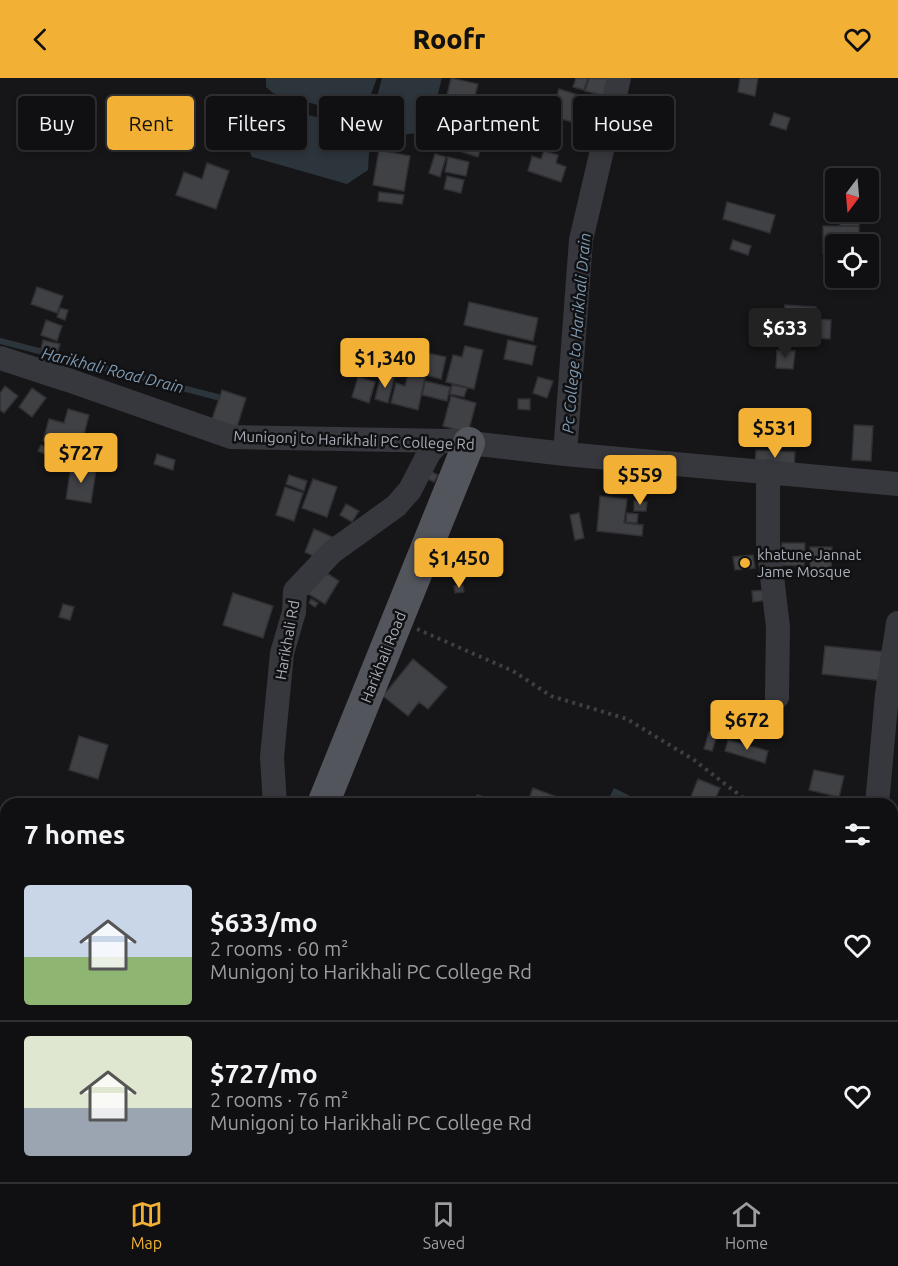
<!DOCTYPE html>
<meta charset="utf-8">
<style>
body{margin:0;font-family:Ubuntu,sans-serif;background:#19191b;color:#f1f3f6;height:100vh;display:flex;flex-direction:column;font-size:22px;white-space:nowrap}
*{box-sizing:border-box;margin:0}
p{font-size:20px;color:#9c9d9f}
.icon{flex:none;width:33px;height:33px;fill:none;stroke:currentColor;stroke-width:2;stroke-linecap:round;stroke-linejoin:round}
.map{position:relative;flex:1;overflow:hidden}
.panel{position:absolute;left:0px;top:720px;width:898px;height:384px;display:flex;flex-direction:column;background:#101012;border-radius:18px 18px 0 0;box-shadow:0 3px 9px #0003,0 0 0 2px #303032}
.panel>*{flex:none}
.banner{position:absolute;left:18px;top:18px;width:862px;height:54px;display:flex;gap:12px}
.needle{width:39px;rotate:196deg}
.buttons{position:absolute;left:825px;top:90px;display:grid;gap:12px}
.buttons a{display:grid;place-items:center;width:54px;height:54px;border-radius:6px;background:#101012;box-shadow:0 3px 9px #0003,0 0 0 2px #303032;font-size:30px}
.price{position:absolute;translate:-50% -51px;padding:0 14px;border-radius:6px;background:#f2b134;color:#111;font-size:20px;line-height:39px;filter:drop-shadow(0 2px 3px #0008)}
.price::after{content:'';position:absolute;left:50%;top:36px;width:18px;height:14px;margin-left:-9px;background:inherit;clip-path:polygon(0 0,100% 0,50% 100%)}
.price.active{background:#222;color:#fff}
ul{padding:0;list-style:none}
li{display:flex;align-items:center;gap:18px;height:150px;padding:0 24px}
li+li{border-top:2px solid #303032}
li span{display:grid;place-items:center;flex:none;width:168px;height:120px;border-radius:6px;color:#555}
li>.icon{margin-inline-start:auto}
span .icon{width:72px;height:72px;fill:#fffc;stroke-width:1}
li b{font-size:26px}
h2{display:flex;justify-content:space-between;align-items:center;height:72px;padding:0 24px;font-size:26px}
.pill{padding:0 21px;border-radius:6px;background:#101012;box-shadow:0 3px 9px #0003,0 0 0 2px #303032;font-size:21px;line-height:54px}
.pill.active{background:#f2b134;color:#111}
header{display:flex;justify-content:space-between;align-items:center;height:78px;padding:0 24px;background:#f2b134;color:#111;font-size:27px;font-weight:800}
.dock{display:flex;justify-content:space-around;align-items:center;height:84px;border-top:2px solid #303032;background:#101012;font-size:16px;color:#9c9d9f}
.dock a{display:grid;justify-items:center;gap:3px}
.dock .active{color:#f2b134}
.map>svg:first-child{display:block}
.water{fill:#2c353c}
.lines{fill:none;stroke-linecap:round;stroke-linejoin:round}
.stream{stroke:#2c353c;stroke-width:6}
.building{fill:#404145;stroke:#303034;stroke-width:1.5}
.path{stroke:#3d3f44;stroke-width:4;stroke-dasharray:3 4.5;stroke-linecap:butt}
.minor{stroke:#37383d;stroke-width:24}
.major{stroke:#53555c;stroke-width:32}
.poi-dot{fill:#f2b134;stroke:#111113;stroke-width:2}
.labels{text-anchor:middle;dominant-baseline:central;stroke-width:5;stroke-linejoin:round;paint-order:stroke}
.street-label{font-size:15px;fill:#a8adb8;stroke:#111113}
.poi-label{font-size:15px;fill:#a8adb8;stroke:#111113;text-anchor:start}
.water-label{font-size:16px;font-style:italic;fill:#7f9bb3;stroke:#111113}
</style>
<header><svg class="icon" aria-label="back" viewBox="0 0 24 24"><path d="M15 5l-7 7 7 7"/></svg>Roofr<svg class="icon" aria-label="heart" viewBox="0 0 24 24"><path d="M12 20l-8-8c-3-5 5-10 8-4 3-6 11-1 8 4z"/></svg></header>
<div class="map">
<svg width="898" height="1104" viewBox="0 0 898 1104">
<rect width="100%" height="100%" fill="#161618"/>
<!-- water -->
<path class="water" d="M266,0H377L364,35L355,37L273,15L266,9Z
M382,0H442L431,43L417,55L402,57L387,51L376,36L375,26Z
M267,33C302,34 340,41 370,60L368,92L347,106L252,79C242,58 245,42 267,33Z
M614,710L646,726H606Z
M584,1098H654L651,1104H596Z"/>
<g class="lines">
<!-- stream -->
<path class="stream" d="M0,263L225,321"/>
</g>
<!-- building -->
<path class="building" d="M451,0L478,6L468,45L442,39Z
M576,0H588L584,12L573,9Z
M589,0H609L605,18L585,13Z
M740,0H758L755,18L738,14Z
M559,11L588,20L579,46L551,38Z
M540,17L553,18L552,28L539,27Z
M774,35L790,40L786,52L770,47Z
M460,62L481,69L478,79L456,72Z
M379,72L410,78L404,113L373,107Z
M544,73L558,77L556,85L566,89L561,104L528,93L532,78L541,81Z
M435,76L446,79L440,99L429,95Z
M448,79L469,84L466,98L445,94Z
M207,85L229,93L216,131L176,117L184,94L202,101Z
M447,98L464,102L461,115L444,111Z
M379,114L404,117L402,126L378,123Z
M727,124L775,137L770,155L723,141Z
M840,134H859V148H840Z
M823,148H859V166H836V175H823Z
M733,162L751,168L748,177L730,171Z
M37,209L63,218L57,235L31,226Z
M469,224L538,240L533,263L464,247Z
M785,227L816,229L815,241L831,242L830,261L783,257Z
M60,230L68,232L65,242L57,239Z
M46,242L62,248L57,263L41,257Z
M43,262L60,266L56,280L40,275Z
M508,262L536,268L532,287L504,281Z
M465,268L483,272L474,311L446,304L453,277L462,279Z
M777,272L795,273L793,291L776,290Z
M423,274L446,279L441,301L418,295Z
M408,296L425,300L418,332L391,325L396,305L405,308Z
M381,297L394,300L388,325L375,321Z
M358,299L375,304L369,325L352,319Z
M538,299L553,303L547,320L533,315Z
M425,303L450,309L447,323L422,317Z
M452,307L467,310L464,319L450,316Z
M5,308L18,318L4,335L0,332V315Z
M32,310L46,320L32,339L19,329Z
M222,312L246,320L236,352L211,344Z
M451,318L476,325L468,355L443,348Z
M518,321H530V332L518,331Z
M68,331L89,337L80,372L43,363L49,341L64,345Z
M854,347L873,348L871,383L852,382Z
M41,367L54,372L51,379L38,373Z
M756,372L795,374L794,391L755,388Z
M157,376L175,382L173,392L154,386Z
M71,388L96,392L91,425L66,421Z
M426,391L438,397L434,404L422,398Z
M289,397L307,403L304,413L286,406Z
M313,401L337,409L327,439L302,430Z
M285,409L303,415L294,443L276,437Z
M600,418L627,421L624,445L643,447L642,458L597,453Z
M634,423L647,424L646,433H634Z
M346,426L359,433L352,444L340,437Z
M579,435L584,460L575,462L570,437Z
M627,435L638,436L637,445L626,444Z
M314,451L332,459L322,482L305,474Z
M782,465H805L804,488L782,487Z
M810,469H832L831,493H810Z
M753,477L755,490L735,492L733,479Z
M319,490L339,503L325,526L305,514Z
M463,507L464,514L455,515L454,508Z
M766,512L767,522L753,524L752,513Z
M233,515L273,528L263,560L223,547Z
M311,521L318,525L315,529L309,525Z
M63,526L74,529L70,542L59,539Z
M825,568L886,574L883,603L822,596Z
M413,581L447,609L428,631L419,624L408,638L383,618Z
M709,654L717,657L712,673L704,671Z
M79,658L108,667L98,701L69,692Z
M728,662L768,673L765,685L725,673Z
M814,692L844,698L839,719L809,712Z
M698,701L720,710L713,726H702L690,721Z
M533,710L557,719L555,726H527Z
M477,717L506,725V726H475Z
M51,722L65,726H49Z
M0,962L6,964V990L0,988Z
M0,1038L6,1042L0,1053Z
M22,1098H42L36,1104H28Z
M140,1098H191L197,1104H147Z
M194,1098H213L207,1104H201Z
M468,1098H504L502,1104H485Z"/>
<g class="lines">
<!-- path -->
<path class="path" d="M417,551L513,593L551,618L627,641L694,682L751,726"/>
<!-- minor -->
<path class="minor" d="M0,280L68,302L231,359L452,363L565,376L898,406
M565,376L581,162L619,0
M768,393V465L778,549L777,619
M275,726L272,679L282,575L294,534L295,513L332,474L396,428L410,412L429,375L439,363H451
M877,726L887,616L898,545
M892,981L898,989
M93,1104L99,1098
M400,1104L403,1098"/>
<!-- major -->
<path class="major" d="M323,726L469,365"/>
</g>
<!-- markers -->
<circle class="poi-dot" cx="745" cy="485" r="6"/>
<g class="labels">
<!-- street labels -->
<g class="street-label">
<text transform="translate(354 362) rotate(2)">Munigonj to Harikhali PC College Rd</text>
<text transform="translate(287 562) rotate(-80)">Harikhali Rd</text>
<text transform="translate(383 579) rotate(-68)">Harikhali Road</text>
</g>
<!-- poi labels -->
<g class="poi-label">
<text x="757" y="476">khatune Jannat<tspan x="757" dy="17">Jame Mosque</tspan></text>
</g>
<!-- water labels -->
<g class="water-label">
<text transform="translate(576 255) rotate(-85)">Pc College to Harikhali Drain</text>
<text transform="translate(113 292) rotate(14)">Harikhali Road Drain</text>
</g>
</g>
</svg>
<div class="buttons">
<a><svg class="needle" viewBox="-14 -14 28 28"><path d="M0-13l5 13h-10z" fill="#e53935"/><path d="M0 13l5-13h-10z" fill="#9c9d9f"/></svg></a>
<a><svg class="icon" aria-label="locate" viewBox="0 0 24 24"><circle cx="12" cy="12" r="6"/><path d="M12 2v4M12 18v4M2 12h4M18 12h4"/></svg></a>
</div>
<b class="price active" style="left:785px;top:281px">$633</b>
<b class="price" style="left:385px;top:311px">$1,340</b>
<b class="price" style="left:775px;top:381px">$531</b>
<b class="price" style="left:81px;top:406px">$727</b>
<b class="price" style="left:640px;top:428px">$559</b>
<b class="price" style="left:459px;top:511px">$1,450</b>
<b class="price" style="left:747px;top:673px">$672</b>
<div class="banner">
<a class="pill">Buy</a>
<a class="pill active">Rent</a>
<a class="pill">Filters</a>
<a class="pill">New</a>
<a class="pill">Apartment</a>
<a class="pill">House</a>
</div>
<section class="panel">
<h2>7 homes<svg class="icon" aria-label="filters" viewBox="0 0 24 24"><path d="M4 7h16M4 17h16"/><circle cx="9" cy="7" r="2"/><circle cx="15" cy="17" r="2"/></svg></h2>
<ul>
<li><span style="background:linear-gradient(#c9d6e8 60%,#8fb573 0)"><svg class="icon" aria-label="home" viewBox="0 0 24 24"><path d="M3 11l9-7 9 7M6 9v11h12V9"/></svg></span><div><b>$633/mo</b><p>2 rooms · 60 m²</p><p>Munigonj to Harikhali PC College Rd</p></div><svg class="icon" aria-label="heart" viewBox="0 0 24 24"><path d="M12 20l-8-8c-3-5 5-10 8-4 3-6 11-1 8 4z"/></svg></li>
<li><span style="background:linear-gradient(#dfe7d0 60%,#9aa5b1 0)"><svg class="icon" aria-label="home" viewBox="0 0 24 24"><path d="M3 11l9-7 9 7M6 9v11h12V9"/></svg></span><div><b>$727/mo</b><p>2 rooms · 76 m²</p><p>Munigonj to Harikhali PC College Rd</p></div><svg class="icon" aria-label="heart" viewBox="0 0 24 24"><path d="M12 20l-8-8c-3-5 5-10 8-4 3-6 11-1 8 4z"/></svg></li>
</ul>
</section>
</div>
<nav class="dock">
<a class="active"><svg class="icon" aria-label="map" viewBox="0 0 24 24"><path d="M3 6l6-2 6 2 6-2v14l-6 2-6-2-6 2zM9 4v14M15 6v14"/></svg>Map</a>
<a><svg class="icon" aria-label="saved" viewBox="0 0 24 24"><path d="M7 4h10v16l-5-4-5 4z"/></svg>Saved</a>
<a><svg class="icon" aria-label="home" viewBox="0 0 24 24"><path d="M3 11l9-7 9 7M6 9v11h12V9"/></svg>Home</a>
</nav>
